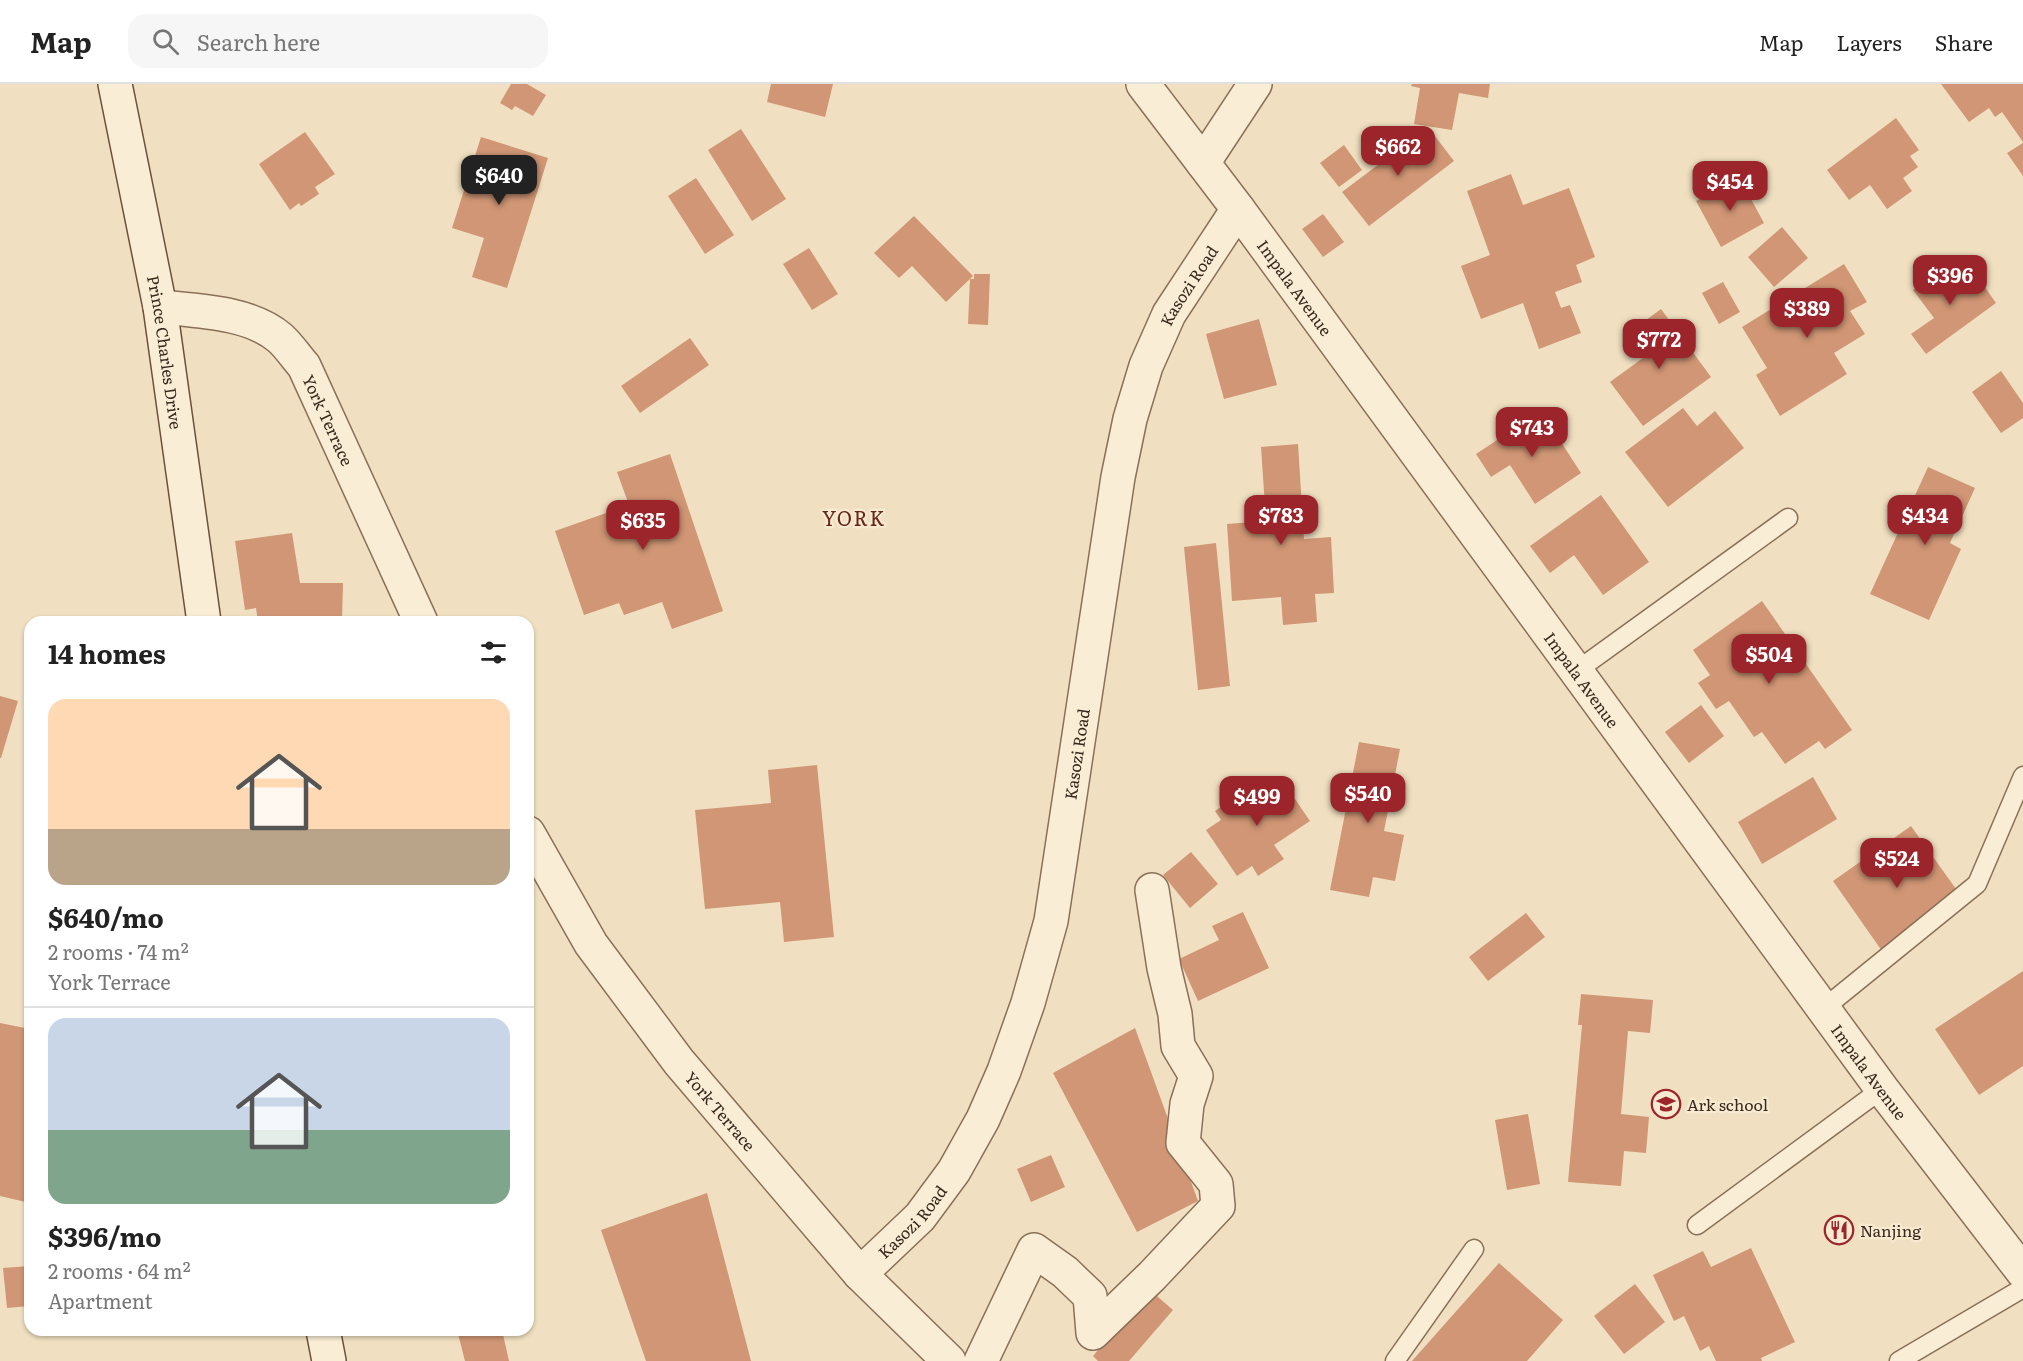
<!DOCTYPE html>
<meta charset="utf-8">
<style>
body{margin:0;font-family:Literata,serif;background:#f6f6f6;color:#222;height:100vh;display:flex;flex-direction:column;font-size:22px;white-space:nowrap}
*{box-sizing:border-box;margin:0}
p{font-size:20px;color:#767676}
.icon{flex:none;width:33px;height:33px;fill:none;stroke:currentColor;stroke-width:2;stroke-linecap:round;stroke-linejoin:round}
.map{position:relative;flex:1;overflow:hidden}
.details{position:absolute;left:24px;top:532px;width:510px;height:720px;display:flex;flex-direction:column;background:#fff;border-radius:18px;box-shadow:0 2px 4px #0004}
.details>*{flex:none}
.price{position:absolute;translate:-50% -51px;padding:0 14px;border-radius:12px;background:#9c252b;color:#fff;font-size:20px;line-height:39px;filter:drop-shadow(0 2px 3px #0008)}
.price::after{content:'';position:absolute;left:50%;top:36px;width:18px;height:14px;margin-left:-9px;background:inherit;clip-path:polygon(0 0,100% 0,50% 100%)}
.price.selected{background:#222;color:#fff}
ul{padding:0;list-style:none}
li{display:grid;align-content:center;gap:12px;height:318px;padding:0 24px}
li+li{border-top:2px solid #e0e0e0}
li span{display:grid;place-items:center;height:186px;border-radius:18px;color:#555}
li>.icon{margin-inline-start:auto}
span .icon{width:108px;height:108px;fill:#fffc;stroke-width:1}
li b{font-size:26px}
h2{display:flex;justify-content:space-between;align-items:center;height:72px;padding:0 24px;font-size:26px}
header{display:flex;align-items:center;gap:36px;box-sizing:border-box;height:84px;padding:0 30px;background:#fff;border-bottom:2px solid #e0e0e0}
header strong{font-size:28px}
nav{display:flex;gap:33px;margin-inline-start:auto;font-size:21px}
.search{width:420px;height:54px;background:#f6f6f6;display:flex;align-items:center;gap:15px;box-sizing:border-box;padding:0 21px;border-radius:18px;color:#767676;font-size:22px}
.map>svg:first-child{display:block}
.building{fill:#d09675}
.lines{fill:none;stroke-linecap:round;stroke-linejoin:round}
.lane-casing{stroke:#8a7058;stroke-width:21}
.street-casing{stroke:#8a7058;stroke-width:36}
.secondary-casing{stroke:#6c513b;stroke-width:36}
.lane{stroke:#faedd5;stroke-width:18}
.street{stroke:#faedd5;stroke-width:33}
.secondary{stroke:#faedd5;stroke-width:33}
.labels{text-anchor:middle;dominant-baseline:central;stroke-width:4.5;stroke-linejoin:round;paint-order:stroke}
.street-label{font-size:16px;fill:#39291d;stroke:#f7ead1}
.poi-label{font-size:16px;fill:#39291d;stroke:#f7ead1;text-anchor:start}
.quarter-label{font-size:20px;letter-spacing:1.5px;fill:#68271a;stroke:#f7ead1}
</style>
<header>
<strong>Map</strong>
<div class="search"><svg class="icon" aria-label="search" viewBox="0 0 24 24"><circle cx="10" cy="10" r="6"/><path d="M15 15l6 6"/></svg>Search here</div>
<nav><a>Map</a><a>Layers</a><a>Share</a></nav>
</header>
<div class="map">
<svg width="2023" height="1277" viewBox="0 0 2023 1277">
<rect width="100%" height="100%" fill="#f0e0c1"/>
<!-- building -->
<path class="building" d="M511,0H527L546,11L533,32L515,22L512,26L500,19Z
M771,0H833L825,33L767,18Z
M1412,0H1490L1488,14L1459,9L1452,46L1414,40L1420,4L1411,2Z
M1941,0H2023V58L2002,28L1995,33L1989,24L1969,38Z
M1896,34L1919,66L1910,72L1918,83L1903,94L1912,107L1887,125L1870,101L1849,116L1827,86Z
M1428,43L1454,77L1369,142L1342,108Z
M741,45L786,115L752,137L708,66Z
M305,48L335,90L315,103L319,110L301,122L299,119L290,126L259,80Z
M481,53L548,74L507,204L472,193L484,154L452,144Z
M2023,59V92L2007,69Z
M1344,61L1362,86L1339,103L1320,79Z
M1511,90L1523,121L1569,104L1595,173L1576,181L1582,198L1555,208L1561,224L1570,221L1581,249L1539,265L1523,219L1481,235L1461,182L1490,171L1467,107Z
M1739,93L1764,139L1721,163L1696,117Z
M696,94L734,151L705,170L668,112Z
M1323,130L1344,158L1323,173L1302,145Z
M914,132L973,192L946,218L912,182L899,194L874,169Z
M1782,143L1808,174L1774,203L1748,173Z
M809,164L838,210L812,226L783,180Z
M1844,180L1867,218L1850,227L1865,250L1834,269L1847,290L1780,332L1756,291L1767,284L1742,243Z
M1962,182L1977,203L1982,199L1996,219L1926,270L1911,250L1934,234L1913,206L1941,185L1947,193Z
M974,190H990L988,241L968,240L970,195H974Z
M1723,198L1740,228L1719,240L1702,209Z
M1661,225L1711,293L1643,342L1610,298L1647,271L1630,248Z
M1259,235L1277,301L1224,315L1206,250Z
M690,254L709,281L640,329L621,302Z
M2001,287L2023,319V334L2001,349L1972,308Z
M1683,324L1697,342L1715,327L1744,364L1668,423L1625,368Z
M1541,327L1581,389L1535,420L1510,381L1491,393L1476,370Z
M1298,360L1304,455L1331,453L1334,509L1315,510L1317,538L1283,541L1281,513L1232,517L1227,440L1266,437L1261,363Z
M670,370L723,527L672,545L662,518L624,531L619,519L584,531L555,447L629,421L617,388Z
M1928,383L1975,404L1950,459L1961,465L1929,536L1870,510Z
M1601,411L1649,478L1603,511L1574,471L1550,489L1530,462Z
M292,449L300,499H343L342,537L304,536L286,538H258L256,524L245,526L235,457Z
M1216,459L1230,602L1198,606L1184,463Z
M1762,517L1852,646L1825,665L1819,657L1785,680L1762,648L1754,653L1729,617L1716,625L1698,599L1710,591L1693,566Z
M0,612L18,617L1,674H0Z
M1701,621L1724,652L1689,679L1665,648Z
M1359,658L1400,665L1384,747L1404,751L1395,797L1373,793L1369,813L1330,806Z
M817,681L834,853L784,858L780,818L705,825L695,726L771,719L768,686Z
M1280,693L1310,737L1274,761L1284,775L1258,792L1252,782L1237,792L1206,746L1221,736L1215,727L1243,708L1248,715Z
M1813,693L1837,735L1762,780L1738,738Z
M1911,742L1961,812L1882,867L1833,797Z
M1191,768L1218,800L1190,824L1163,791Z
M1243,828L1269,884L1198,917L1179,875L1219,856L1212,842Z
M1526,829L1545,853L1488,897L1469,873Z
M2023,887V982L1979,1011L1935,945Z
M1581,910L1653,916L1650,949L1628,947L1621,1030L1649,1033L1646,1069L1624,1067L1621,1102L1568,1098L1582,941H1578Z
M0,939L30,945V1119L0,1112Z
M1135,944L1198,1117L1137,1148L1053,989Z
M1528,1030L1540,1100L1507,1106L1495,1036Z
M1051,1071L1065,1103L1031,1118L1017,1085Z
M707,1109L751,1277H646L601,1146Z
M1751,1164L1795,1258L1761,1274L1762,1277H1716L1709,1262L1700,1267L1684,1232L1674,1237L1653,1191L1703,1167L1711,1183Z
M1499,1179L1563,1236L1527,1277H1412Z
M30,1182V1222L7,1224L3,1184Z
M1635,1200L1665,1238L1624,1270L1594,1232Z
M1150,1206L1173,1226L1129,1277H1098L1093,1272Z
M457,1246H502L509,1277H465Z"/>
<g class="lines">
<!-- lane casing -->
<g class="lane-casing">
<path id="lane" d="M1575,588L1788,434
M1823,925L1977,800L2023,692
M1697,1141L1882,1005
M1395,1277L1474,1165
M1899,1277L2023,1204"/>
</g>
<!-- street casing -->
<g class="street-casing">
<g id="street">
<path id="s1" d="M1143,0L1238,125L1882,1005L2023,1188"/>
<path d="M1203,79L1255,0"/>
<path id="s2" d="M160,223C198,227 250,228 280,254C289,262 296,273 304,282L421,538"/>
<path id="s3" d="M528,749L591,860L679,978L860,1190L949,1277"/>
<path id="s4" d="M860,1190L920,1133L954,1087L983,1035L1004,987L1028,919L1051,837L1118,393L1130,335L1146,282L1169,230L1238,125"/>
<path d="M981,1277L1034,1166L1065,1188L1090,1212L1093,1249L1152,1192L1218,1122L1216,1100L1183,1059L1187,1020L1196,992L1178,962L1175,930L1164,884L1152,806"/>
</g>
</g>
<!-- secondary casing -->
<g class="secondary-casing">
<g id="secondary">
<path id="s5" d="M115,0L160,223L204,538"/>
<path d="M323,1246L329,1277"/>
</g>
</g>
<!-- lane -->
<use href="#lane" class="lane"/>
<!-- street -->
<use href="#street" class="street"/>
<!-- secondary -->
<use href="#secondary" class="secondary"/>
</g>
<!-- icons -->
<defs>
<g id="school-ring" transform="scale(1.5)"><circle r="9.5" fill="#f7ead1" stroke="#9c252b" stroke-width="1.5"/><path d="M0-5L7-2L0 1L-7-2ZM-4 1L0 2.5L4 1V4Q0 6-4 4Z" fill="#9c252b"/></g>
<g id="restaurant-ring" transform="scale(1.5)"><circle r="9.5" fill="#f7ead1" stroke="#9c252b" stroke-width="1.5"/><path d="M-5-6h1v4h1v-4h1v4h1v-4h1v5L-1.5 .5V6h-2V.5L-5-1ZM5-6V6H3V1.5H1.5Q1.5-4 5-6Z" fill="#9c252b"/></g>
</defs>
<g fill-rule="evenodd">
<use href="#school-ring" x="1666" y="1020"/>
<use href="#restaurant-ring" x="1839" y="1146"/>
</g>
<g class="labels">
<!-- street labels -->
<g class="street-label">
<text stroke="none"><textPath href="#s4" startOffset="1064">Kasozi Road</textPath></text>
<text stroke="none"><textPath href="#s1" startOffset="254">Impala Avenue</textPath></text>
<text stroke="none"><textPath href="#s5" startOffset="273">Prince Charles Drive</textPath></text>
<text stroke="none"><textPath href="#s2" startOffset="222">York Terrace</textPath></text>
<text stroke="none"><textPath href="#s1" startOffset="740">Impala Avenue</textPath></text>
<text stroke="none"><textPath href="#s4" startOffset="578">Kasozi Road</textPath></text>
<text stroke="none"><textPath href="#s1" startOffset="1226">Impala Avenue</textPath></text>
<text stroke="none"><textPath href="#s3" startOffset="339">York Terrace</textPath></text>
<text stroke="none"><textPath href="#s4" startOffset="74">Kasozi Road</textPath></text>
</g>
<!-- poi labels -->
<g class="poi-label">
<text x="1687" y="1020">Ark school</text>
<text x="1860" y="1146">Nanjing</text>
</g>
<!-- quarter labels -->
<g class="quarter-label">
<text x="854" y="433">YORK</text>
</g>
</g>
</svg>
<b class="price" style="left:1398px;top:93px">$662</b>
<b class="price selected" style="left:499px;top:122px">$640</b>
<b class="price" style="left:1730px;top:128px">$454</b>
<b class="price" style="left:1950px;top:222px">$396</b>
<b class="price" style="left:1807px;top:255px">$389</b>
<b class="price" style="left:1659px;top:286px">$772</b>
<b class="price" style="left:1532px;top:374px">$743</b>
<b class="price" style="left:1281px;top:462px">$783</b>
<b class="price" style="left:1925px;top:462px">$434</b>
<b class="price" style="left:643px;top:467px">$635</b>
<b class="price" style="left:1769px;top:601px">$504</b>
<b class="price" style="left:1368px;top:740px">$540</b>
<b class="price" style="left:1257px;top:743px">$499</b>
<b class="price" style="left:1897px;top:805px">$524</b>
<section class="details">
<h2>14 homes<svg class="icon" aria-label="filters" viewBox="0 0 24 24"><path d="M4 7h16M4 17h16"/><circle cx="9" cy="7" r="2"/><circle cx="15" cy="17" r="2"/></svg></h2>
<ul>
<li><span style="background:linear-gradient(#ffd9b3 70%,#b9a48a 0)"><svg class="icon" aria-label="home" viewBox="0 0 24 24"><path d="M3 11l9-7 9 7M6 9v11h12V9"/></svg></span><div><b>$640/mo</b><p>2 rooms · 74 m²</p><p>York Terrace</p></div></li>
<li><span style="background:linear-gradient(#c9d6e8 60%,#7fa58c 0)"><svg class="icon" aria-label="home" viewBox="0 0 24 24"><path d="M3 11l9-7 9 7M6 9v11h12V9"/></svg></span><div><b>$396/mo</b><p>2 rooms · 64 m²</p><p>Apartment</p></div></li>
</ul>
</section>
</div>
